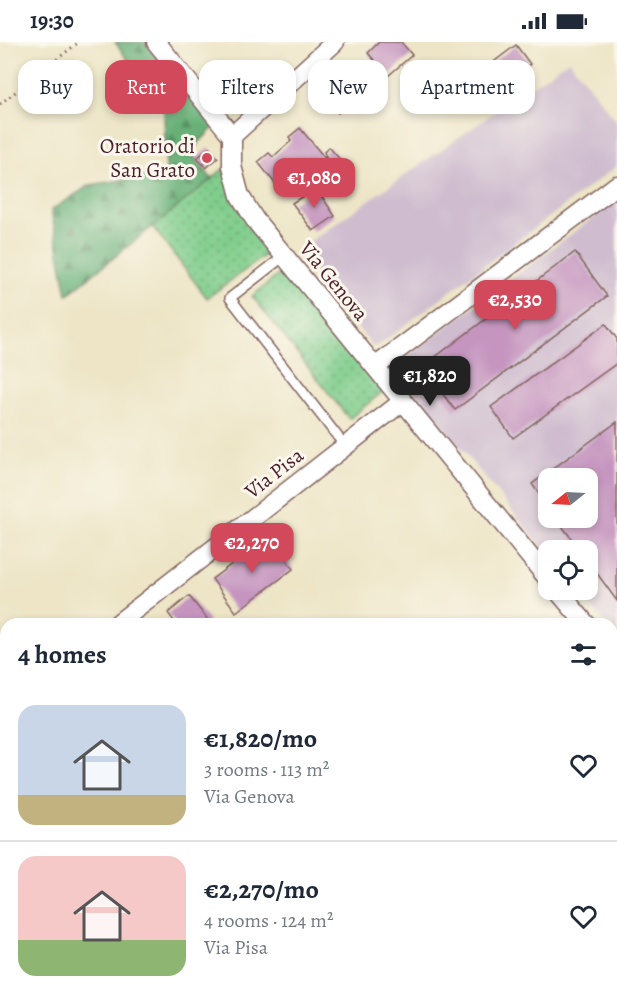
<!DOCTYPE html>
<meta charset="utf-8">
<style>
body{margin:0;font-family:Alegreya,serif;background:#f6f6f7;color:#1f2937;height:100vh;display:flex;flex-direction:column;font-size:22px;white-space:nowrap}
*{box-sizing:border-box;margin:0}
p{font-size:20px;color:#747a83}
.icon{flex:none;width:33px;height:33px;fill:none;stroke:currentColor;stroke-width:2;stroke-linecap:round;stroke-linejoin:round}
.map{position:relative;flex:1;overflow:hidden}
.side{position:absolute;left:0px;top:576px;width:618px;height:386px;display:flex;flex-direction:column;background:#fff;border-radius:18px 18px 0 0;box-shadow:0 3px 9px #0003}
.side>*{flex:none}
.banner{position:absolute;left:18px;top:18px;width:582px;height:54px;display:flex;gap:12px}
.needle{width:39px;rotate:252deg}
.buttons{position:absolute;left:538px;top:426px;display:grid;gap:12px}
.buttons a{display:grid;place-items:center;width:60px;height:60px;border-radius:12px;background:#fff;box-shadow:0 3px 9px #0003;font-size:30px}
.price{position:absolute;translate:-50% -51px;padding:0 14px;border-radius:12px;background:#d1495b;color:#fff;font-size:20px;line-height:39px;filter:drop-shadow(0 2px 3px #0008)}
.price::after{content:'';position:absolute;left:50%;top:36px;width:18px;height:14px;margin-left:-9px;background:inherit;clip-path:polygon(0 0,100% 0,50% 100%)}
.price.selected{background:#222;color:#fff}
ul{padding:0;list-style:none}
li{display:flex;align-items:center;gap:18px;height:150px;padding:0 18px}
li+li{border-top:2px solid #e0e1e3}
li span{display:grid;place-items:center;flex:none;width:168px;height:120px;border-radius:18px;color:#555}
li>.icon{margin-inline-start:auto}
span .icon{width:72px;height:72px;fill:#fffc;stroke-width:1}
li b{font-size:26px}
h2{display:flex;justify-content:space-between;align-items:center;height:72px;padding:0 18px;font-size:26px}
.tag{padding:0 21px;border-radius:18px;background:#fff;box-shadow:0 3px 9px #0003;font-size:21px;line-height:54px}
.tag.selected{background:#d1495b;color:#fff}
.status{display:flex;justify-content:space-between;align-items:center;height:42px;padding:0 30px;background:#fff;direction:ltr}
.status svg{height:16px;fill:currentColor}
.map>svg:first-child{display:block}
.industrial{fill:#cfbdcf;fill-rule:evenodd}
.grass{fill:url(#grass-dots);stroke:#65765c;stroke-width:1.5}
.forest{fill:url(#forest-firs);stroke:#596852;stroke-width:1.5}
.building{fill:#c594bf}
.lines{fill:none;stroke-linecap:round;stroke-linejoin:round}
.lane-casing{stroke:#836461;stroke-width:12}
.street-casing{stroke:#836461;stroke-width:21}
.secondary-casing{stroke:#836461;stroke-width:28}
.path{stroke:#836461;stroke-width:3;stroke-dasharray:1.5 4.5;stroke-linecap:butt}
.lane{stroke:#fff;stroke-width:9}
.street{stroke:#fff;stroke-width:18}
.secondary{stroke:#fae7c3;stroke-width:26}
.poi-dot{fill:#d1495b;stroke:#fbf7ec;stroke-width:2}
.labels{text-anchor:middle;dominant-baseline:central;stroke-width:6;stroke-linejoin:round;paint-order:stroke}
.poi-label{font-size:21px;fill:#4a1f2b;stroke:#fbf7ec;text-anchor:end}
.street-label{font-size:21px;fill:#4a1f2b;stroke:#fbf7ec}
</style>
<div class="status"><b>19:30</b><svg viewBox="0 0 49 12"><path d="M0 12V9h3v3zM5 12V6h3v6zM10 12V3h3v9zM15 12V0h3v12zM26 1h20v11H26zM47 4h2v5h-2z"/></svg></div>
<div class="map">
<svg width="617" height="961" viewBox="0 0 617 961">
<defs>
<pattern id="grass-dots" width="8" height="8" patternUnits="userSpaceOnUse" patternTransform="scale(1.5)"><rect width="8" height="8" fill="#80cd8c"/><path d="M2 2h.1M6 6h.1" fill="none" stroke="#6ba673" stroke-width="1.8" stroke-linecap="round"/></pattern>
<pattern id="forest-firs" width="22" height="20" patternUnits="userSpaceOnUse" patternTransform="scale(1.5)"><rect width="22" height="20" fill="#68b078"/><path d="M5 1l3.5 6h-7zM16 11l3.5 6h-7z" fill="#588f63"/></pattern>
</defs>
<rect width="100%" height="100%" fill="#fbf7ec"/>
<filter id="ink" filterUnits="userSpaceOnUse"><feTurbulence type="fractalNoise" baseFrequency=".0167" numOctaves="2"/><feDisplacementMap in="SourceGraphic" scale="12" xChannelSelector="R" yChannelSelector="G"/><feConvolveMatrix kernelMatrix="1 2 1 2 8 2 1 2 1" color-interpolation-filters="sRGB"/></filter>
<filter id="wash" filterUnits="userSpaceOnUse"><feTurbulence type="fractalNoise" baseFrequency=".008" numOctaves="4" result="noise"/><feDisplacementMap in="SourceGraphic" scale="24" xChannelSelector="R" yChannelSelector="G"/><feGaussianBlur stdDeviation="1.35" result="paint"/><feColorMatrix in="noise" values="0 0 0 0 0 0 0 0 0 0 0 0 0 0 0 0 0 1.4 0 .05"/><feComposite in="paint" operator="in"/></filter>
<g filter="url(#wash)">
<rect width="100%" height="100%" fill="#ede5c6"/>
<!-- industrial -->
<path class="industrial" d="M569,18L617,80V124L380,302L373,305L298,208Z
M617,158V596L612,590V582H606L577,548H588V508H549V513L397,329L398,321ZM549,436H588V476H549Z"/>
<!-- grass -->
<path class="grass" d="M226,125L272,208L207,256L152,184Z
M287,226L385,348L349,377L252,254Z"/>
<!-- forest -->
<path class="forest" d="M115,0H144L216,83L190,110L212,137L67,253L51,168L90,143L166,131L164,70Z
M6,616V707L0,712V620Z
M346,956H413L406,961H339Z"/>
<g id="blocks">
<!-- building -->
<path class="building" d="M379,0H401L412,13L388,34L368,11Z
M516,3L530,22L475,64L462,44Z
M346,35L353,45L350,47L357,57L338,71L322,50Z
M300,86L328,120L324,110L329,105L353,132L328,147L321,137L333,127L328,120L313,134L305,123L297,128L295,126L289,131L296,140L281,149L258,120L269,111L273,115L291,99L289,95Z
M209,106L218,116L206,126L197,116Z
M316,146L335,174L313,189L292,161Z
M575,210L607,254L455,368L422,325Z
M606,282L617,297V321L513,396L491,365Z
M617,380V559L588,519V508H580L556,476H588V436H549V466L532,442Z
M269,494L293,527L236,570L212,537Z
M189,554L209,579L205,582H176L168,571Z"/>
</g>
</g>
<g filter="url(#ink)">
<use href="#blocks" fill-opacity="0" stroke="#836461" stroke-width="1.5"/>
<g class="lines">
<!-- lane casing -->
<g class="lane-casing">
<path id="lane" d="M284,214L230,256L345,404"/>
</g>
<!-- street casing -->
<g class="street-casing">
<path id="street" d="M156,0L232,94
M232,94V124L240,154L255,178L549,538
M232,94L335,0
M375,325L617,143
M557,548L586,582
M117,582L402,360
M612,614L617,620"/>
</g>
<!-- secondary casing -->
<g class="secondary-casing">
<path id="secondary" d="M612,817L617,813
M426,961L433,956"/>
</g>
<!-- path -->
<path class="path" d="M0,62L79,0
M0,671L6,667"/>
<!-- lane -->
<use href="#lane" class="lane"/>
<!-- street -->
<use href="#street" class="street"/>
<!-- secondary -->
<use href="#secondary" class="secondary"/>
</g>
</g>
<!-- markers -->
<circle class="poi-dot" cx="207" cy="116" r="6"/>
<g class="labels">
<!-- poi labels -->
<g class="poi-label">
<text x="195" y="104">Oratorio di<tspan x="195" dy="24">San Grato</tspan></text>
</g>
<!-- street labels -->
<g class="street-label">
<text transform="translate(334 239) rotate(51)">Via Genova</text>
<text transform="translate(274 431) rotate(-38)">Via Pisa</text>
</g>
</g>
</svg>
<div class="buttons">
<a><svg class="needle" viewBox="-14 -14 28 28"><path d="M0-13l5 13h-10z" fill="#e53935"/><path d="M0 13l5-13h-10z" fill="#747a83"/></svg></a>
<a><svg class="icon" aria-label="locate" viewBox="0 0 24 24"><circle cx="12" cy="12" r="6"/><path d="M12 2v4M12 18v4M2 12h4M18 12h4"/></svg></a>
</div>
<b class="price" style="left:314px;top:167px">€1,080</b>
<b class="price" style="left:515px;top:289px">€2,530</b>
<b class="price selected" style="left:430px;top:365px">€1,820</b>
<b class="price" style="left:252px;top:532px">€2,270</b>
<div class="banner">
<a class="tag">Buy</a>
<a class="tag selected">Rent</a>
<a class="tag">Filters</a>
<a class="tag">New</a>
<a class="tag">Apartment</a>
</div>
<section class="side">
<h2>4 homes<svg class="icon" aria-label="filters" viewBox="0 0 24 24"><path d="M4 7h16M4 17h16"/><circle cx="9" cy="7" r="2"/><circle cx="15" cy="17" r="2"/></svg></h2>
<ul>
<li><span style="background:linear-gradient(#c9d6e8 75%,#c2b280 0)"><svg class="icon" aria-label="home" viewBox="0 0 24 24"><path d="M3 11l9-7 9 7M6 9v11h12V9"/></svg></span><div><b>€1,820/mo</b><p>3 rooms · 113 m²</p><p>Via Genova</p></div><svg class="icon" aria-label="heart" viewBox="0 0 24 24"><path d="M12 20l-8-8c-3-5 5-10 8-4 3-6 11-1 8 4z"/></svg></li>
<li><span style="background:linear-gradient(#f6c9c9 70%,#8fb573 0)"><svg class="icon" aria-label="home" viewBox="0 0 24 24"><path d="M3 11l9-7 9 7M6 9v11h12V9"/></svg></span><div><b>€2,270/mo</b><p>4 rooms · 124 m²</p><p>Via Pisa</p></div><svg class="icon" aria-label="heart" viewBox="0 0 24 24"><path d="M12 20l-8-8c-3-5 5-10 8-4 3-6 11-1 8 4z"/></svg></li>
</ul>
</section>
</div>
